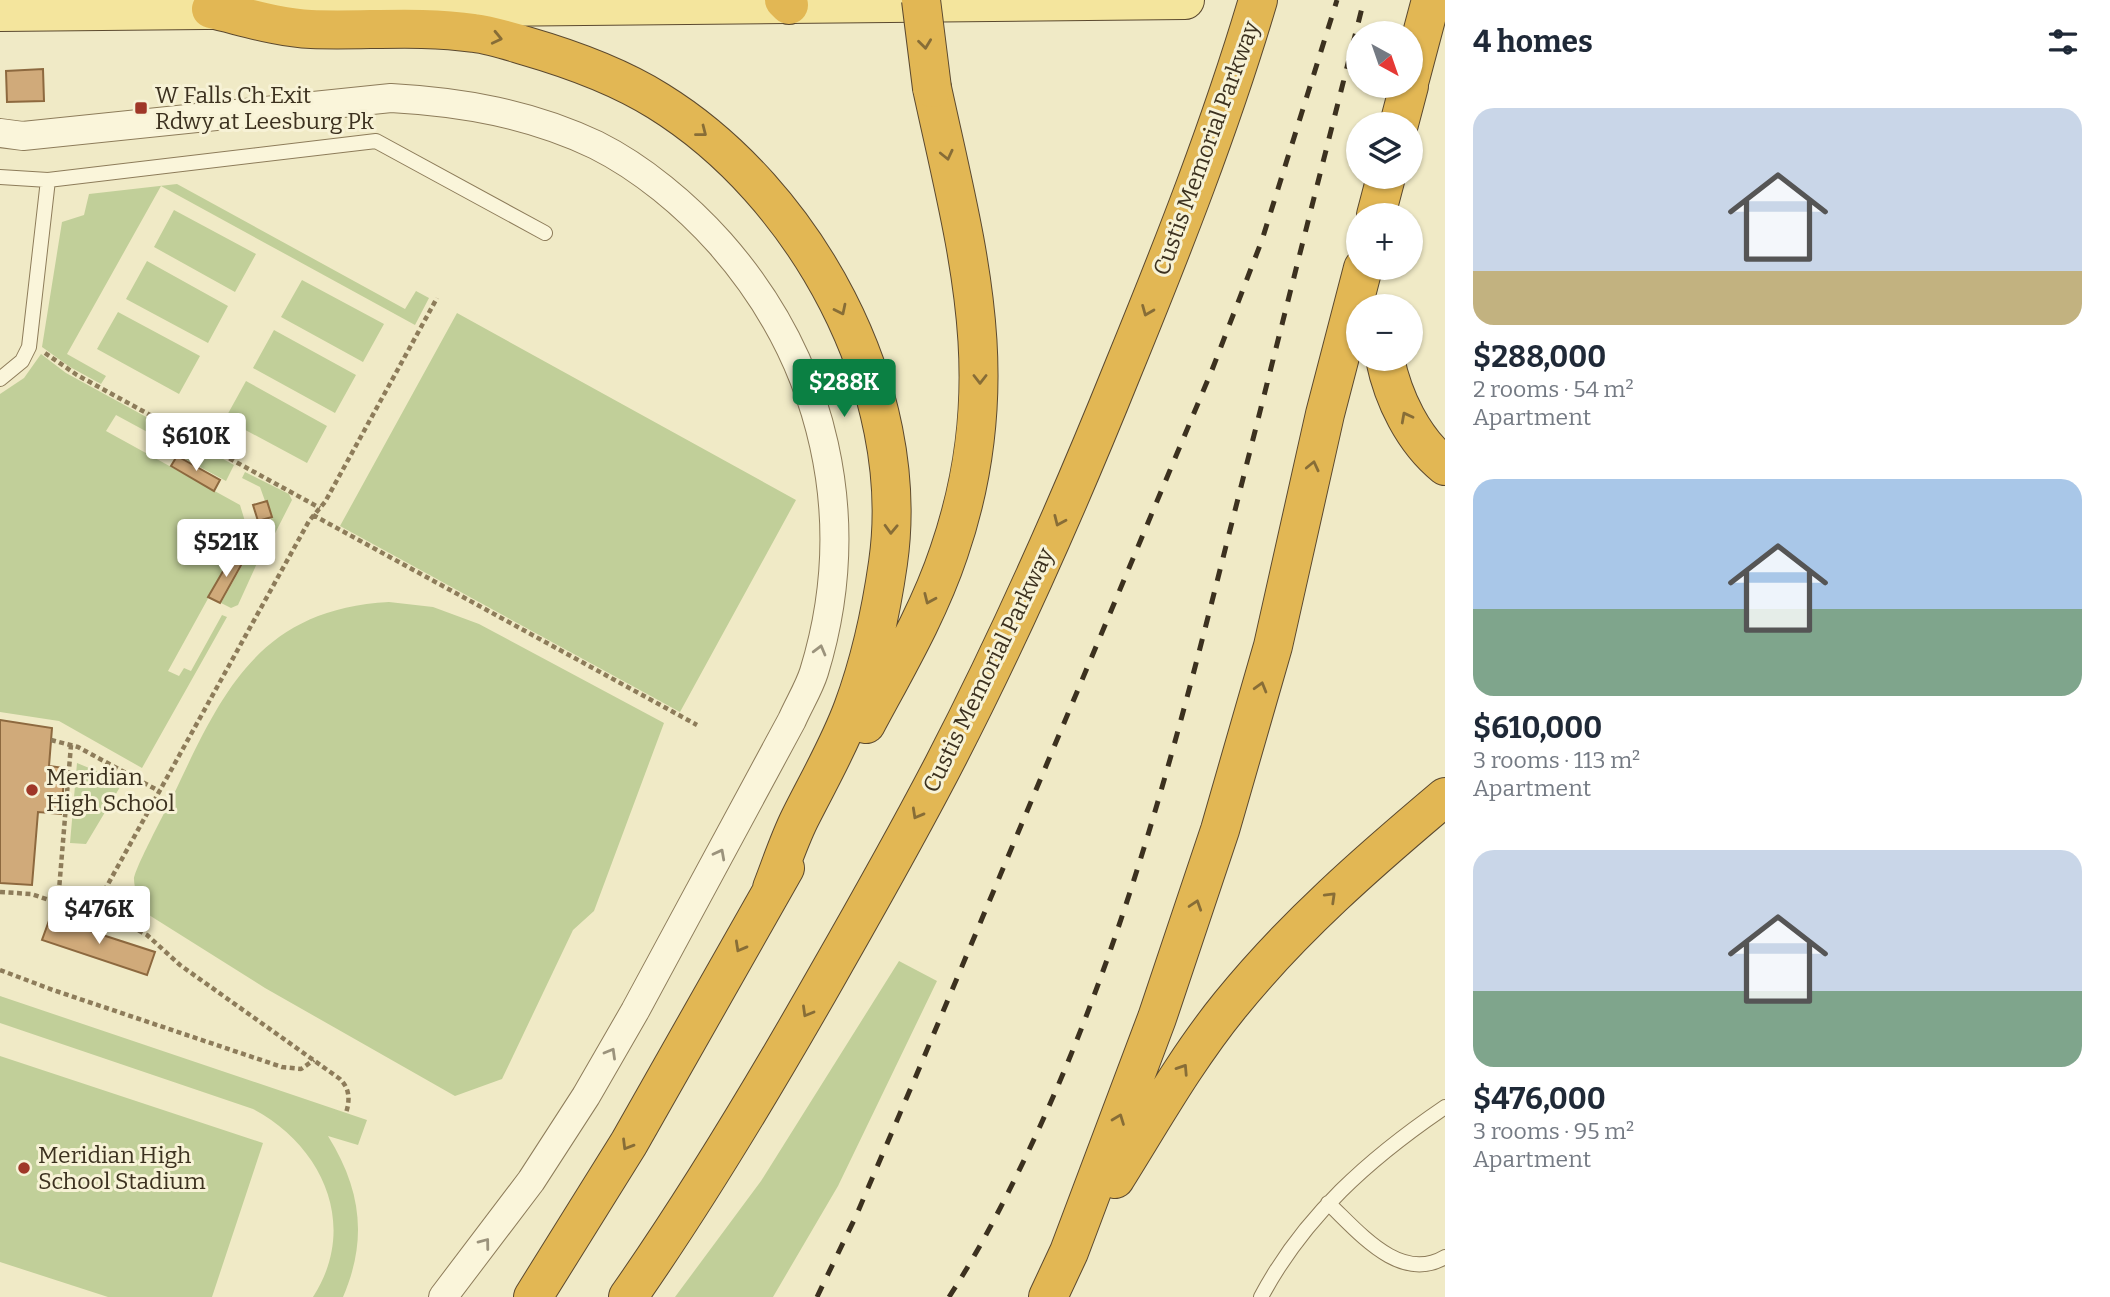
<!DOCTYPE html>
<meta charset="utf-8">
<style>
body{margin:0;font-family:Bitter,serif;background:#f2f2f3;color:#1f2937;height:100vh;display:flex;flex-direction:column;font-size:26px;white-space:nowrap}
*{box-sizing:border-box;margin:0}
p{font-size:23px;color:#747a83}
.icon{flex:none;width:38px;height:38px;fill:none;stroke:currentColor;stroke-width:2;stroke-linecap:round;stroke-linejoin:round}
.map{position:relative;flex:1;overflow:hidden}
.panel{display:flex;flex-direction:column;background:#fff;width:665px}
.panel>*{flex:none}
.needle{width:46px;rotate:140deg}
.fabs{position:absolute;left:1346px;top:21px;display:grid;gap:14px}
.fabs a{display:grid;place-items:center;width:77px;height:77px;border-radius:50%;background:#fff;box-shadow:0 2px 5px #0004;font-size:35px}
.price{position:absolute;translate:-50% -60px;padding:0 16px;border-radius:7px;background:#fff;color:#222;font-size:23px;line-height:46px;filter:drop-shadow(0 2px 4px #0008)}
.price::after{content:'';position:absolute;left:50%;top:42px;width:21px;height:16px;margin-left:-10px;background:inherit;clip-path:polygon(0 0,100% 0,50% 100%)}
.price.current{background:#0b8043;color:#fff}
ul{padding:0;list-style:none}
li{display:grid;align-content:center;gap:14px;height:371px;padding:0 28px}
li span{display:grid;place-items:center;height:217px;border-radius:21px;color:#555}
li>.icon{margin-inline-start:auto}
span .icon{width:126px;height:126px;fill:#fffc;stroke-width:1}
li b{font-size:30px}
h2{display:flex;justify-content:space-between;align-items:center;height:84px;padding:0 28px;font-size:30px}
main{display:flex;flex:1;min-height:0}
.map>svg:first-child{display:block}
.green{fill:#c1cf99}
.building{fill:#d0aa7a;stroke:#8d693f;stroke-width:2}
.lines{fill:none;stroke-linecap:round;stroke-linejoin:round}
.lane-casing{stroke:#8d7c5a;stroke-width:16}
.street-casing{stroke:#8d7c5a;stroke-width:30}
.primary-casing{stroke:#5b492f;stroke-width:40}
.highway-casing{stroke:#5b492f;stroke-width:40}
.path{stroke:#8d7c5a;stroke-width:4.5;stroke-dasharray:5 3.5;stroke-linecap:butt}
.lane{stroke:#faf5da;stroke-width:14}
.street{stroke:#faf5da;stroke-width:28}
.primary{stroke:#f4e59d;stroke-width:38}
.highway{stroke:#e2b754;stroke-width:38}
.rail{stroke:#3c311f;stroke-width:5;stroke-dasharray:12 12;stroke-linecap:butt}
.highway-bridge-casing{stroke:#5b492f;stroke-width:40;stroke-linecap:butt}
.highway-bridge{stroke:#e2b754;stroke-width:38}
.oneway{stroke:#876d37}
.oneway2{stroke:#9b937c}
.poi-dot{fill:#9f3728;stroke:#f7f2d6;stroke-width:2.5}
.labels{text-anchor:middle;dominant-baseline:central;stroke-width:6;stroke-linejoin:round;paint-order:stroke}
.poi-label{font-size:23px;fill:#3c311f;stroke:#f7f2d6;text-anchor:start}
.street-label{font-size:23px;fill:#3c311f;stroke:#f7f2d6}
</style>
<main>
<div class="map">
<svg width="1445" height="1297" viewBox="0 0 1445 1297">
<rect width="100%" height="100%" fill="#f0eac6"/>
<!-- green -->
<path class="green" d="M177,184L405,309L416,291L429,298L415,325L161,186L67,354L106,376L101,384L70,367L42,347L62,222L84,215L89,194Z
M174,210L256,254L235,292L154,247Z
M147,261L228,306L208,343L126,299Z
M302,280L384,324L363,362L281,317Z
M118,312L200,356L179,394L97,349Z
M457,313L796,500L680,712L340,526Z
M274,330L356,375L335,413L253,368Z
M41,354L66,373L234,465L226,481L172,452L175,447L116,415L106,431L240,505L247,528L168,671L179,676L184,668L191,671L222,615L227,617L142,768L59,721L0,712V394L24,378Z
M246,381L327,426L307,463L225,419Z
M245,472L289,494L292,500L266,551L263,550L273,530L267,501H265L260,487L242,478Z
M248,555L258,561L238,605L231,608L221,603Z
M389,602L433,607L479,624L664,723L594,911L573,930L502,1079L455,1096L265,988L141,910C139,901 134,888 134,879C135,868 166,810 173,796C222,692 259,609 389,602Z
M77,763L123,782L86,844L70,843Z
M899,961L937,981L838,1186L773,1297H675L761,1181Z
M0,996L367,1120L358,1145L328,1136C361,1189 368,1239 343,1297H313C359,1226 323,1146 253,1109L0,1023Z
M0,1056L263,1143L212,1297H108L0,1262Z"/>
<!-- building -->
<path class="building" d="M43,69L44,101L7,102L6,71Z
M177,456L220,480L214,491L171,466Z
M267,501L272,517L258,521L253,505Z
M233,554L244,560L220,603L208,597Z
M0,720L52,728L49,766L65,768L61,814L38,812L32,885L0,883Z
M50,918L155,952L147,975L42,940Z"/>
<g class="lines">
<!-- lane casing -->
<g class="lane-casing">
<path id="lane" d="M0,177L48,180L376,141L545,233
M0,379L22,361L29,347L48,180
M1328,1203C1358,1231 1400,1284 1445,1257
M1261,1297C1304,1216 1370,1158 1445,1107"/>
</g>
<!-- street casing -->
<g class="street-casing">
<path id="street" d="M0,133L23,136L391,98C463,102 531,114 596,145C642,168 686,205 720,243C825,362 861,519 814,672C809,688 799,704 792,720L635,1011L586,1096L531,1181L443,1297"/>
</g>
<!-- primary casing -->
<g class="primary-casing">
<path id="primary" d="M0,12L1185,0"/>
</g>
<!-- highway casing -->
<g class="highway-casing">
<path id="highway" d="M784,0L789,5
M211,9C242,16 279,28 311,29C365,31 420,25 474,33C491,35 509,41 526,46C571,59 618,76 658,101C805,192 913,389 888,563C881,612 870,662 853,708C839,746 818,782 800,818C789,840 781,865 772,888
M1410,79L1431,0
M1399,124L1409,86
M1376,215L1386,177
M1385,359C1393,398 1413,440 1445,466
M866,724C896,668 929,612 949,552C1007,383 968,254 932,88
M1115,1179C1152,1120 1186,1059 1230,1005C1293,927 1369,861 1445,797
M533,1297L629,1143L785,868
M628,1297C700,1194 765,1085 827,976C867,906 906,837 943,766C1010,637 1069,503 1123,369C1173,247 1221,125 1258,0
M1048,1297L1069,1252L1157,1018L1220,830L1273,646L1325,414L1363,268"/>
</g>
<!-- path -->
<path class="path" d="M45,353L77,375L320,508
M313,515L697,725
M51,740L78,747L159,791
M0,892L31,894L134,928L147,935L180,965L340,1079C350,1089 350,1100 346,1113
M58,902L71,745
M92,913L309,521L325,502L437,298
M0,970L53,990L282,1067L301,1069L314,1060"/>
<!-- lane -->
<use href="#lane" class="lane"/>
<!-- street -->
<use href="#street" class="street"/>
<!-- primary -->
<use href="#primary" class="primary"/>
<!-- highway -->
<use href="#highway" class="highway"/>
<!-- rail -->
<path class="rail" d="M817,1297L856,1216L916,1076L1212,370L1262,240L1337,0
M949,1297C979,1251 1004,1202 1028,1152C1120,959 1174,753 1226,546C1272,364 1318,182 1364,0"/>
<!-- highway-bridge casing -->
<g class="highway-bridge-casing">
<path id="highway-bridge" d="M921,0L932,88"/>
</g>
<!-- highway-bridge -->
<use href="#highway-bridge" class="highway-bridge"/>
</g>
<!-- one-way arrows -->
<defs><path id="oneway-chevron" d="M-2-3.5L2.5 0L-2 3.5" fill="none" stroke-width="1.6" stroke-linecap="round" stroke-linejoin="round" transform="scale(1.75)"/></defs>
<g class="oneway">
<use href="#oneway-chevron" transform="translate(497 38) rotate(13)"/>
<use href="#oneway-chevron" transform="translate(925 44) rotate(83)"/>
<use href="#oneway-chevron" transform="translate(702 132) rotate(38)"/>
<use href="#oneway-chevron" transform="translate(947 155) rotate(77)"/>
<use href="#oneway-chevron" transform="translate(841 310) rotate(64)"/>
<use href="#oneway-chevron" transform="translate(1147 311) rotate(112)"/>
<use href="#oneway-chevron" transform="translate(980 379) rotate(90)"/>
<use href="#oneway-chevron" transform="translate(1406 417) rotate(-118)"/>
<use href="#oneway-chevron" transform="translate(1313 466) rotate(-77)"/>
<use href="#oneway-chevron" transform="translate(1059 521) rotate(114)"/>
<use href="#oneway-chevron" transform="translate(891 529) rotate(92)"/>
<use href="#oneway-chevron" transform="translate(929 599) rotate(114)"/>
<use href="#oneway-chevron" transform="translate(1261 687) rotate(-74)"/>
<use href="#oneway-chevron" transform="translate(917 814) rotate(119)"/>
<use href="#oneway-chevron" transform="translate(1331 897) rotate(-44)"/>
<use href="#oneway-chevron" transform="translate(1196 905) rotate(-72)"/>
<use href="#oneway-chevron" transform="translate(740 947) rotate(119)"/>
<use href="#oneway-chevron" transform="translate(807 1012) rotate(120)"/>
<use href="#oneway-chevron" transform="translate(1183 1069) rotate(-57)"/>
<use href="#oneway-chevron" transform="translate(1119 1119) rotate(-69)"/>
<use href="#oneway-chevron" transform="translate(627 1145) rotate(121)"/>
</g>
<g class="oneway2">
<use href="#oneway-chevron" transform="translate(820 650) rotate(-75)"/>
<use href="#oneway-chevron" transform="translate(720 854) rotate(-62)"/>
<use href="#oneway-chevron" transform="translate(611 1053) rotate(-60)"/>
<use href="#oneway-chevron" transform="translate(485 1243) rotate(-53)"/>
</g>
<!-- markers -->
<g class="poi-dot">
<rect x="134" y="101" width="14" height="14" rx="3.5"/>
<circle cx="32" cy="790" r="7"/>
<circle cx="24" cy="1168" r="7"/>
</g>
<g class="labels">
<!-- poi labels -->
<g class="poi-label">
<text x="155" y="95">W Falls Ch Exit<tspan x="155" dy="26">Rdwy at Leesburg Pk</tspan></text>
<text x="46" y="777">Meridian<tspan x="46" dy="26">High School</tspan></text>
<text x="38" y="1155">Meridian High<tspan x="38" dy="26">School Stadium</tspan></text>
</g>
<!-- street labels -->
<g class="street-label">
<text transform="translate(1206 148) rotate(-70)">Custis Memorial Parkway</text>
<text transform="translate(988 670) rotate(-64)">Custis Memorial Parkway</text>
</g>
</g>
</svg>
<div class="fabs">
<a><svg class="needle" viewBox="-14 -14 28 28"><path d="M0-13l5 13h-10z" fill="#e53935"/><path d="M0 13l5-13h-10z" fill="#747a83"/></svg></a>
<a><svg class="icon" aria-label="layers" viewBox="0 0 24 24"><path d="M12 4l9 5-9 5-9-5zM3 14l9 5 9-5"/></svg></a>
<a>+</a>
<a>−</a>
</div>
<b class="price current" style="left:844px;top:419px">$288K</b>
<b class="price" style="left:196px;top:473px">$610K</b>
<b class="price" style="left:226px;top:579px">$521K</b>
<b class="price" style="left:99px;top:946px">$476K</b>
</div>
<section class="panel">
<h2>4 homes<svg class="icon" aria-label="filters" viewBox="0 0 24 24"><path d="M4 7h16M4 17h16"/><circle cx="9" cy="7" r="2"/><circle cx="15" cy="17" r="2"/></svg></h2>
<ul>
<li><span style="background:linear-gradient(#c9d6e8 75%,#c2b280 0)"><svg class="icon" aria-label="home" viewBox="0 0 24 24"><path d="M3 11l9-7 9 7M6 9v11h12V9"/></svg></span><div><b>$288,000</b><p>2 rooms · 54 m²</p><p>Apartment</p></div></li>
<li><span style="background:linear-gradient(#a9c7e8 60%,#7fa58c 0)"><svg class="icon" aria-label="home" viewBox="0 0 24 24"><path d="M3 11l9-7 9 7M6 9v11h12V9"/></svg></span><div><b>$610,000</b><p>3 rooms · 113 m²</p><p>Apartment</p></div></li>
<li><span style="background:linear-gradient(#c9d6e8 65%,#7fa58c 0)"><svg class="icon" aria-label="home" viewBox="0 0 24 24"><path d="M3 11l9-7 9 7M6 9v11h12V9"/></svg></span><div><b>$476,000</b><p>3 rooms · 95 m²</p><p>Apartment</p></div></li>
</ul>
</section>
</main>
